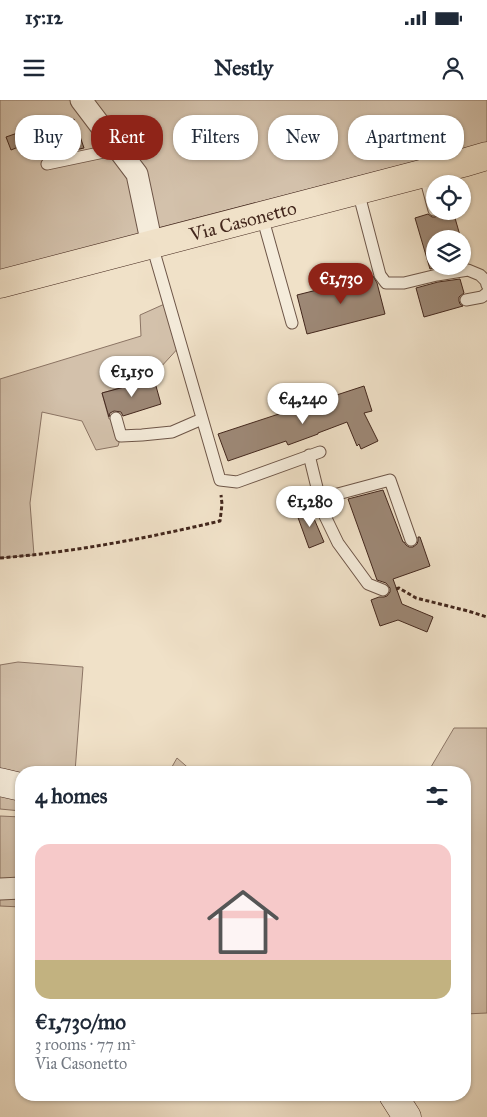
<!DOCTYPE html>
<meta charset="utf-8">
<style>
body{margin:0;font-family:"IM FELL Great Primer",serif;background:#f6f6f7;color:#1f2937;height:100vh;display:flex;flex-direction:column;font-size:19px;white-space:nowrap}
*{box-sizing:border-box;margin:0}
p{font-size:16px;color:#747a83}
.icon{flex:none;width:28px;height:28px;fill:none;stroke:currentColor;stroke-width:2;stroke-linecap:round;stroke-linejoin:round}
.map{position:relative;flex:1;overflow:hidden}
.sheet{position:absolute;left:15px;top:666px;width:456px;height:335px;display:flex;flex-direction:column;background:#fff;border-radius:20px;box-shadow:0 1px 4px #0004}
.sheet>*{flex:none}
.banner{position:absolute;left:15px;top:15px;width:458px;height:45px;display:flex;gap:10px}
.fabs{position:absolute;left:426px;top:75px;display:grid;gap:10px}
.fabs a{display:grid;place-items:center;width:45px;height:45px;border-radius:50%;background:#fff;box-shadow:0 1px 4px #0004;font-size:25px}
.price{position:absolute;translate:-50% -42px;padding:0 11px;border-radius:18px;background:#fff;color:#222;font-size:16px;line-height:32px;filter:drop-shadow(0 1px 2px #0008)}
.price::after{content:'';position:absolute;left:50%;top:30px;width:15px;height:11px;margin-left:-8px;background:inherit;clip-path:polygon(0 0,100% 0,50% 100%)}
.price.active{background:#8f2418;color:#fff}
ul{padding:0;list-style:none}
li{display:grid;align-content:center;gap:10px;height:265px;padding:0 20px}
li+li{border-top:1px solid #e0e1e3}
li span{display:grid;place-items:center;height:155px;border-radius:15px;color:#555}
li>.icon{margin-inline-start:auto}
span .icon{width:90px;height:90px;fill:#fffc;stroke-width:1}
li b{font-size:21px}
h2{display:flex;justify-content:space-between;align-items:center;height:60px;padding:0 20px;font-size:21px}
.chip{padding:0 18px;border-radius:20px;background:#fff;box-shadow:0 1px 4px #0004;font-size:18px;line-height:45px}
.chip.active{background:#8f2418;color:#fff}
.status{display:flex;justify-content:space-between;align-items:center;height:35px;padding:0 25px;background:#fff;direction:ltr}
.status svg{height:14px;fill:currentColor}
header{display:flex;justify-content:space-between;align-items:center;height:65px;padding:0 20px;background:#fff;font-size:22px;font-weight:700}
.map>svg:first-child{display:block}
.green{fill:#d3c1ab;stroke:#8b7464}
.building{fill:#9d8876;stroke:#43271d}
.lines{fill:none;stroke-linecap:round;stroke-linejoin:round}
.lane-casing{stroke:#6e5648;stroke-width:13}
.street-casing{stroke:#6e5648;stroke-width:23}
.secondary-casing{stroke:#43271d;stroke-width:29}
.primary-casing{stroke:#43271d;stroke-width:29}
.path{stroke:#43271d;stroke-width:3;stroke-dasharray:4 2.5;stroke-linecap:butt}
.lane{stroke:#f5ecdb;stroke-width:11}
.street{stroke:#f5ecdb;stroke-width:21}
.secondary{stroke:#f5ecdb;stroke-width:28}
.primary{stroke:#f0e1c8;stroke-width:28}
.labels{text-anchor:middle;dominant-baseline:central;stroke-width:4.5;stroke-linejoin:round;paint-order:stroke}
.street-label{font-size:19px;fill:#43271d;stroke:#f5ecdb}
</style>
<div class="status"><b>15:12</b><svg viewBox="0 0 49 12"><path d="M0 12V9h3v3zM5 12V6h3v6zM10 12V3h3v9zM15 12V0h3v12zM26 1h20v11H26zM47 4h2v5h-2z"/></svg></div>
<header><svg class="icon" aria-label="menu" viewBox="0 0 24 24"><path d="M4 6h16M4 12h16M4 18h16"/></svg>Nestly<svg class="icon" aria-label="person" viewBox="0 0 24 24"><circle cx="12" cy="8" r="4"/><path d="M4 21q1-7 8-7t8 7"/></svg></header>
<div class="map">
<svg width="487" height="1017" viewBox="0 0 487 1017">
<rect width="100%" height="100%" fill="#f0e1c8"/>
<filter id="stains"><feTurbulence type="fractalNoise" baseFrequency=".004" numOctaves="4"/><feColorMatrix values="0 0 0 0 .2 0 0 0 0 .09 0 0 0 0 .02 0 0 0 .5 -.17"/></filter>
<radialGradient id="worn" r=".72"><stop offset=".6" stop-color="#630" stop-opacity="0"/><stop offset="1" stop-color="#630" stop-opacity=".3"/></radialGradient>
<!-- green -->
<path class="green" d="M0,0H487V43L150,130L0,184Z
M169,202L181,245L149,280L102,293L109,319L116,318L121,336L118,346L96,350L82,321L42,312L30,403L34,455L0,458V279L141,236L140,215Z
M18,562L83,567L75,672H21V711L0,709V565Z
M454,628H487V913L465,914V672H428Z
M177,658L193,672H169Z
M0,716L21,717V781L0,779Z
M0,788L21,789V807L0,806Z"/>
<!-- building -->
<path class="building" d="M74,19L84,48L53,55L44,28Z
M29,29L33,41L11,50L6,37Z
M441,111H453L461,139H435V168L430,169L415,118L428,114L432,117H435L440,115Z
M373,176L377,183L385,214L307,234L297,195Z
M460,179L464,193L459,197V201L460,204L463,206L424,217L416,188L438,182Z
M154,279L161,304L123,316L121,312L114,311L110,313L109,317L102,293Z
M364,286L372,311L364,313L378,341L361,349L359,344L357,346L347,322L318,333V334L288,345L286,341L228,361L218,334Z
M383,390L403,442H404L406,445L409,447H413L417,444L418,441V437H420L430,466L393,479L402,504L433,517L427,532L398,520L380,526L371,500L379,497H384L387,496L390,492V488L386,483L377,480L348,399Z
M309,407L324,442L309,448L296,412Z"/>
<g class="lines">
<!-- lane casing -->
<g class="lane-casing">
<path id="lane" d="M47,64L118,49
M424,73L434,110
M358,91L380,175L386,183H404L437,175L468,170L480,175L486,181L487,185
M262,116L292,223
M152,145L220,380L237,382L320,352
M466,200L482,197L487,193
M116,318L121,336L142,335L172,332L202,319
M309,355L323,412L338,443L368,484L383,490
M319,399L390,380L411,440"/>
</g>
<!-- street casing -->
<g class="street-casing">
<path id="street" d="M81,0L137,74L152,145
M0,789L21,788"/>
</g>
<!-- secondary casing -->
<g class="secondary-casing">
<path id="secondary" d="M0,682L21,687
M393,995L407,1017"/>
</g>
<!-- primary casing -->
<g class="primary-casing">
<g id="primary">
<path id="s1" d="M0,184L463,63L487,56"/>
</g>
</g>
<!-- path -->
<path class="path" d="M0,458C74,452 148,438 220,421L222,404L221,395
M396,489L399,488L416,498L468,511L487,517"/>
<!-- lane -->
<use href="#lane" class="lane"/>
<!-- street -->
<use href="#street" class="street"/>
<!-- secondary -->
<use href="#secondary" class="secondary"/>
<!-- primary -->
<use href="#primary" class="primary"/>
</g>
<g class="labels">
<!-- street labels -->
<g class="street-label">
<text stroke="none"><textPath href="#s1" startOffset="251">Via Casonetto</textPath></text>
</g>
</g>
<rect width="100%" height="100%" filter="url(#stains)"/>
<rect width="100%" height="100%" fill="url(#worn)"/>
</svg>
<div class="fabs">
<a><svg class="icon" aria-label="locate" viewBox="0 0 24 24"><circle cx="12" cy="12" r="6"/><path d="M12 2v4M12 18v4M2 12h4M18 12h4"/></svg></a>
<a><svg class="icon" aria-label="layers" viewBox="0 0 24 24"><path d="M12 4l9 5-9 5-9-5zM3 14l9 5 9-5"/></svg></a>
</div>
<b class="price active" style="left:341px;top:205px">€1,730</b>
<b class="price" style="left:132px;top:298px">€1,150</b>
<b class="price" style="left:303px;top:325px">€4,240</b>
<b class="price" style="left:310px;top:428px">€1,280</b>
<div class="banner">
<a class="chip">Buy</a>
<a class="chip active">Rent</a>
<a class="chip">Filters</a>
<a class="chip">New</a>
<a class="chip">Apartment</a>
</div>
<section class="sheet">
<h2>4 homes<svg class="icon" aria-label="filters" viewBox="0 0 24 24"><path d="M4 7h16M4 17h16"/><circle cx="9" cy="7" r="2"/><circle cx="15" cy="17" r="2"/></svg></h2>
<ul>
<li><span style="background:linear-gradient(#f6c9c9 75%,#c2b280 0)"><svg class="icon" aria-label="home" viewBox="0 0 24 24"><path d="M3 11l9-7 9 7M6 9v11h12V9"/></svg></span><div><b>€1,730/mo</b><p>3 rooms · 77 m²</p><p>Via Casonetto</p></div></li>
</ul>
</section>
</div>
